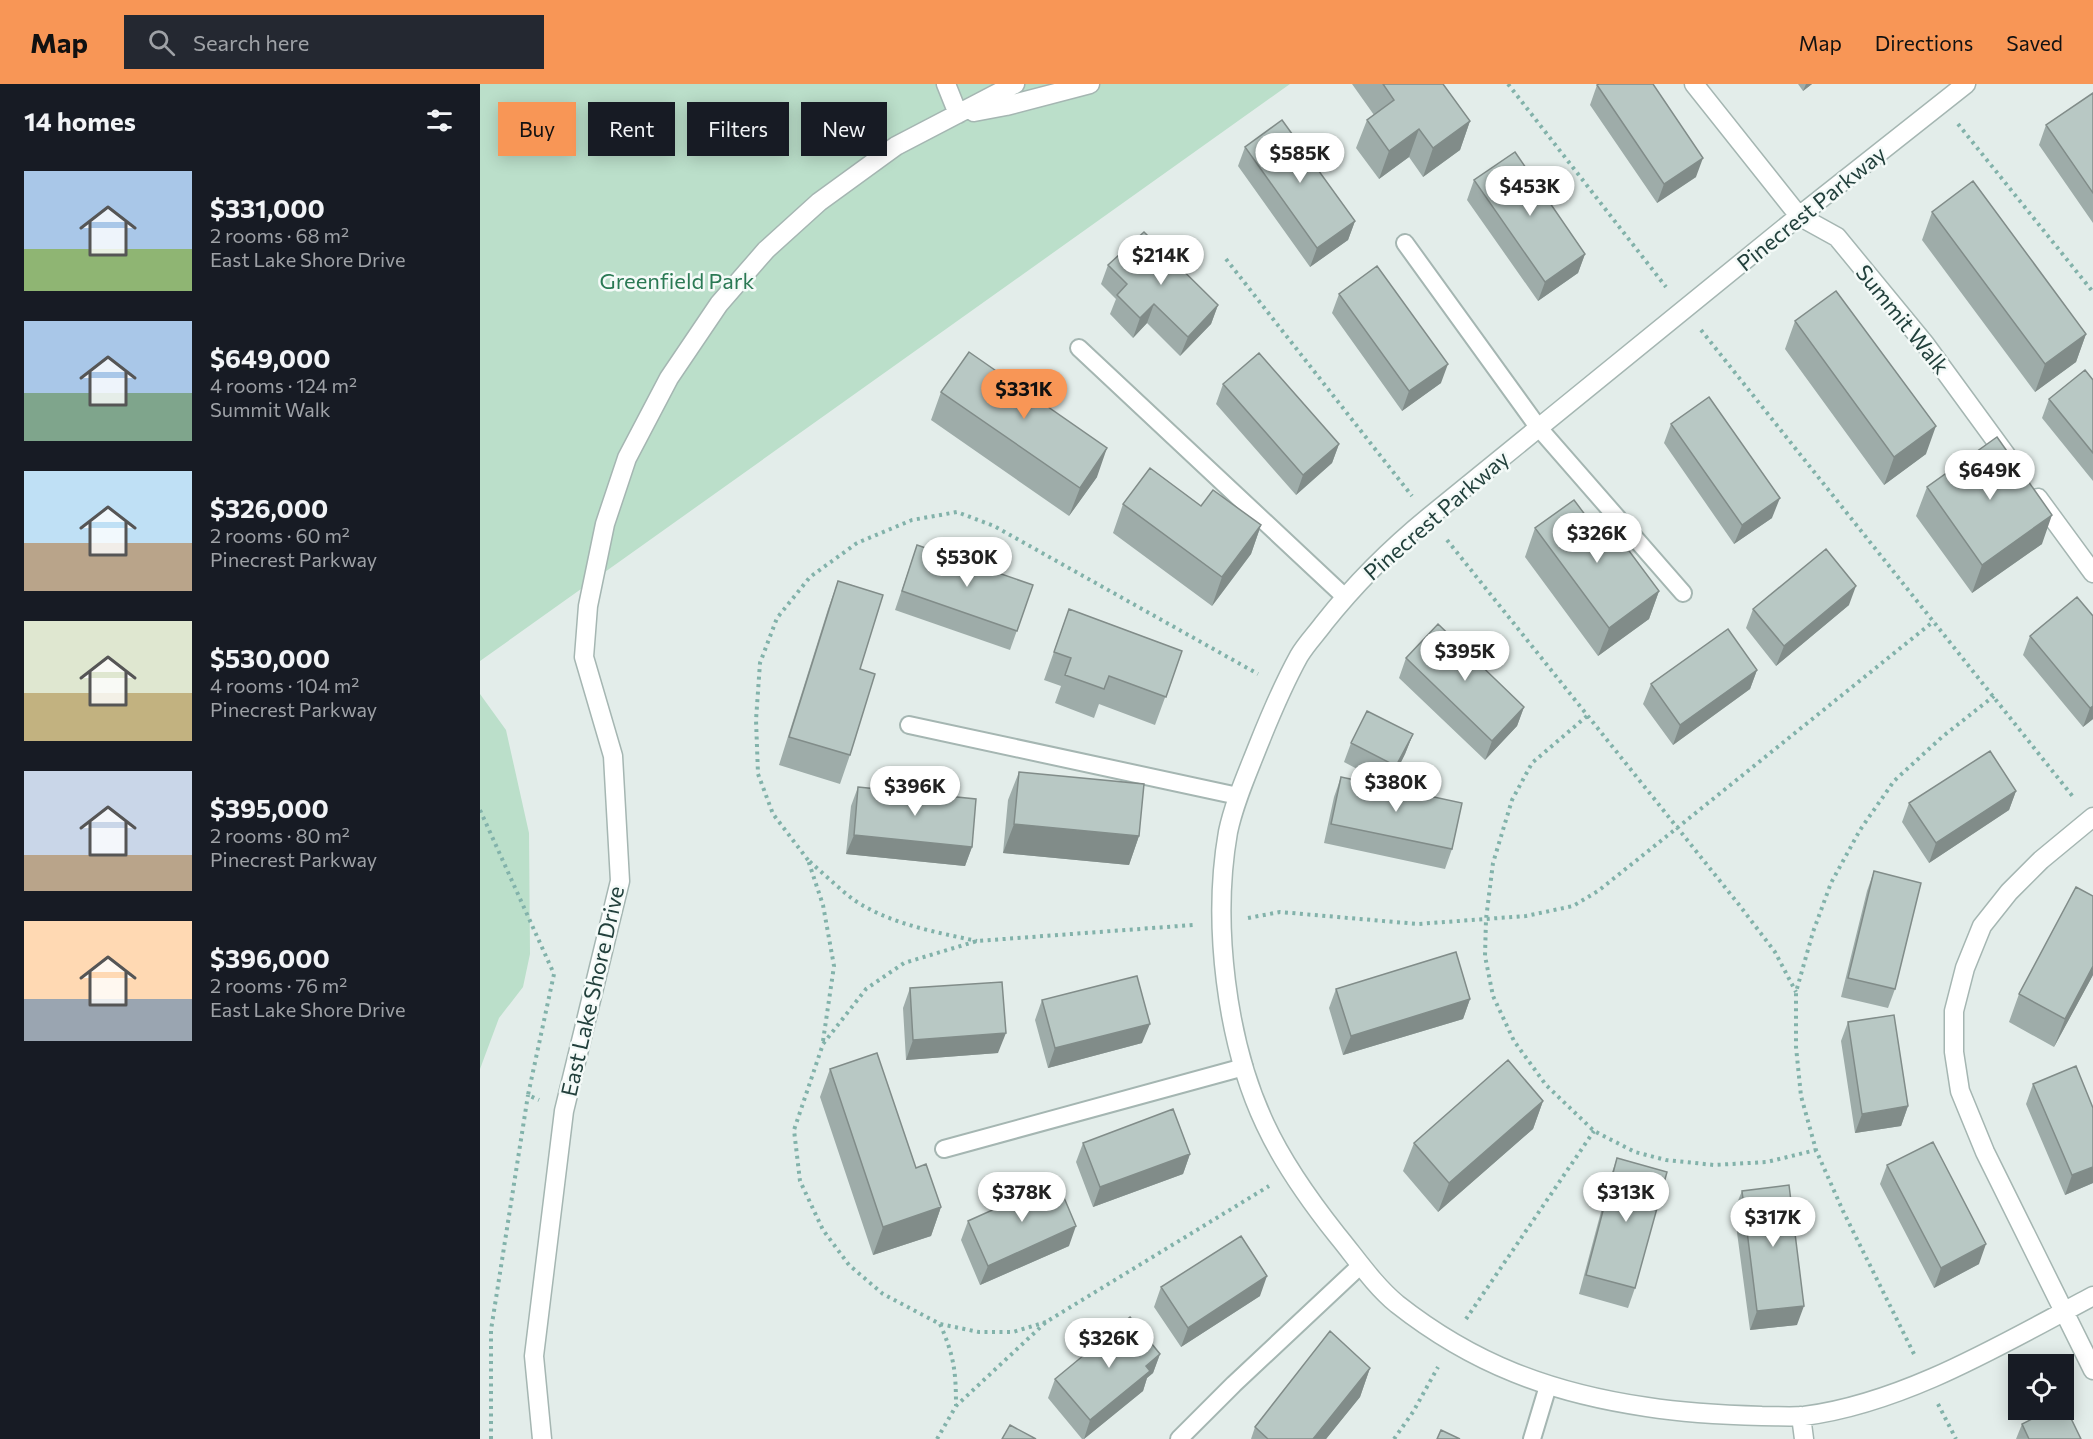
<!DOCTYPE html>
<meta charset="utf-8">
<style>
body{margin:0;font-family:Commissioner,sans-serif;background:#242831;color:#f1f3f6;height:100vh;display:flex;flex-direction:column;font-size:22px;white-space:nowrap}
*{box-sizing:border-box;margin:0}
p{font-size:20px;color:#9ea1a6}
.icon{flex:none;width:33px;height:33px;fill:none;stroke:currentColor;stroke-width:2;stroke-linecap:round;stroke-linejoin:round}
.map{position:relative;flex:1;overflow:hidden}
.sheet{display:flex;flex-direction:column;background:#171b24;width:480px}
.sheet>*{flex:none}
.guide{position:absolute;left:18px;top:18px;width:570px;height:54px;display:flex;gap:12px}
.tools{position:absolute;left:1528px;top:1270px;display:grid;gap:12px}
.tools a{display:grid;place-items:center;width:66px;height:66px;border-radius:0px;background:#171b24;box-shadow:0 3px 15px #0003;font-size:30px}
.price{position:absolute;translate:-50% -51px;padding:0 14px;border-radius:21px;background:#fff;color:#222;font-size:20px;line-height:39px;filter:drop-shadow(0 2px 3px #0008)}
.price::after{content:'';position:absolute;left:50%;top:36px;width:18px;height:14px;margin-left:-9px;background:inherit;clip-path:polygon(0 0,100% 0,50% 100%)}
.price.current{background:#f89656;color:#111}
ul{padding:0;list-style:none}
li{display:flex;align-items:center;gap:18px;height:150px;padding:0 24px}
li span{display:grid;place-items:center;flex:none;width:168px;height:120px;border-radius:0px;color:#555}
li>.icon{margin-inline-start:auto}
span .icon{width:72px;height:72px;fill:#fffc;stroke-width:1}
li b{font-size:26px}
h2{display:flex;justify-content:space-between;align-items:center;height:72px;padding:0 24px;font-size:26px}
.pill{padding:0 21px;border-radius:0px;background:#171b24;box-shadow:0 3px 15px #0003;font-size:21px;line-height:54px}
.pill.current{background:#f89656;color:#111}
header{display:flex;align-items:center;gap:36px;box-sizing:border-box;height:84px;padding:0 30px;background:#f89656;color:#111}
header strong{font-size:28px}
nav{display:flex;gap:33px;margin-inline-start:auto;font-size:21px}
.search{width:420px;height:54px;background:#242831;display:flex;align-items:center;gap:15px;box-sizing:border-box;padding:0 21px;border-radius:0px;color:#9ea1a6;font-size:22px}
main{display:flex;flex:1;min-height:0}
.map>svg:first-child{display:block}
.green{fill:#bbdfca}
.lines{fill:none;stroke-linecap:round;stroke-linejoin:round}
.lane-casing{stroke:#a5b6b2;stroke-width:20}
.street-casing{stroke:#a5b6b2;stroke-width:21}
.path{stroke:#82b2aa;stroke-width:4;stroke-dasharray:3 4.5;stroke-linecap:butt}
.lane{stroke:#fff;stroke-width:16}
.street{stroke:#fff;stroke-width:18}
.wall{fill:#9eaca9}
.shaded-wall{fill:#818c89}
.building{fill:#b8c8c4;stroke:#818c89;stroke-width:1.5}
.labels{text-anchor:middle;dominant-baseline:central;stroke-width:5;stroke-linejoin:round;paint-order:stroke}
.street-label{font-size:22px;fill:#22403c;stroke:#f4faf8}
.park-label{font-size:22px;fill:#2a7954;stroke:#f4faf8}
</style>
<header>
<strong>Map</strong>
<div class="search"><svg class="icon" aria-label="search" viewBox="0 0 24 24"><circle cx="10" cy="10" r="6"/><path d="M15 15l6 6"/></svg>Search here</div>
<nav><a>Map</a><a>Directions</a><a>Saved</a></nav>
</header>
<main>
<section class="sheet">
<h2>14 homes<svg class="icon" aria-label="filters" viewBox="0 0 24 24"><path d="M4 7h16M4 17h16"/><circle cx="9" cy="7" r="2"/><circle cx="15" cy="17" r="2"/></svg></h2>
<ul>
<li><span style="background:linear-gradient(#a9c7e8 65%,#8fb573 0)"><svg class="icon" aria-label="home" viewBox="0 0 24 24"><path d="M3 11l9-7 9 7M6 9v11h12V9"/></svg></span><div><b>$331,000</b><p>2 rooms · 68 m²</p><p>East Lake Shore Drive</p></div></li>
<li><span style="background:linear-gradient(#a9c7e8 60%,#7fa58c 0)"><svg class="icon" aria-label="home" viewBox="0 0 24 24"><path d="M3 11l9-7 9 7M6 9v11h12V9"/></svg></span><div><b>$649,000</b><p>4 rooms · 124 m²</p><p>Summit Walk</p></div></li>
<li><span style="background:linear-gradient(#bfe0f5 60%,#b9a48a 0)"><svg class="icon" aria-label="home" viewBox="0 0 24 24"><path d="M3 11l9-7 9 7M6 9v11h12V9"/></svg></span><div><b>$326,000</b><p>2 rooms · 60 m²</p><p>Pinecrest Parkway</p></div></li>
<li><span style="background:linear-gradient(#dfe7d0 60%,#c2b280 0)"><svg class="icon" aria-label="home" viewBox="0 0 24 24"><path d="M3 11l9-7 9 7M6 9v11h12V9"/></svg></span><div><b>$530,000</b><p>4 rooms · 104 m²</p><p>Pinecrest Parkway</p></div></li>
<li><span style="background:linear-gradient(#c9d6e8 70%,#b9a48a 0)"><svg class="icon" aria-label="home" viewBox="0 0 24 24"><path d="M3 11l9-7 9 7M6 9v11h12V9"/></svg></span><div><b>$395,000</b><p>2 rooms · 80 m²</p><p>Pinecrest Parkway</p></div></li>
<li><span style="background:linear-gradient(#ffd9b3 65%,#9aa5b1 0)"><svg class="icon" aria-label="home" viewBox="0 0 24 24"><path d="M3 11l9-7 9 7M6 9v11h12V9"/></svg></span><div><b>$396,000</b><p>2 rooms · 76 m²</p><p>East Lake Shore Drive</p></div></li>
</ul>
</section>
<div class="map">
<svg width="1613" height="1355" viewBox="0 0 1613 1355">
<rect width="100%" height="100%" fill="#e3edea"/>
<!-- green -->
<path class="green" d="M0,0H810L0,577Z
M0,610L26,646L49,749L50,870L43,903L19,934L0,985Z"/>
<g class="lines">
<!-- lane casing -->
<g class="lane-casing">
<path id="lane" d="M925,159L1058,343L1203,509
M599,264L865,513
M429,641L758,712
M464,1065L764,983
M699,1355L754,1300L881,1181
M1052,1355L1068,1302"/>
</g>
<!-- street casing -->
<g class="street-casing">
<path id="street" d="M466,0L478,30
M1214,0L1319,132L1357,153L1445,260L1529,375
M1486,0L1319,132L949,433C910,465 875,500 844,539C836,550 826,560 819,572C803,601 790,632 778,662C767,690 754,719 748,748C732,839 746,957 785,1040C804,1081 830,1117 857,1151C876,1174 894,1201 917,1220C993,1280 1071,1309 1167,1323C1205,1329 1243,1331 1282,1332C1296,1332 1310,1333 1324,1332C1425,1319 1524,1259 1613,1212
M494,28L526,22L610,0
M1558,414L1613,489
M1613,733L1561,776L1529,808L1502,842L1485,884L1474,927V968L1480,1007L1505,1068L1613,1286
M1321,1332L1324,1355
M62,1355L54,1272L84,1027L140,797L133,672L104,573L108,522L125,440L147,374L189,294L239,220L286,166L339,118L416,62L535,0"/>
</g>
<!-- path -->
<path class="path" d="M1028,0L1186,203
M1478,40L1613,208
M746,175L932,412
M1221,246L1594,714
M967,456L1260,822L1295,868L1316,908
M1107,632L1052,679L1032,716L1013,779L1006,835L1005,872L1013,912L1034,957L1066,1001L1114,1047L1155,1068L1186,1076L1234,1081L1287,1078L1336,1066
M0,726L74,890L48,1011L59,1016
M328,776L293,730L278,690L276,636L280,579L297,534L330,493L377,459L432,436L477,428L514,442L778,590
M768,834L800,828L938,840L1046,832L1093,822L1118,807L1197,744L1454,537
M343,957L354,882L343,821L328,776C343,789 358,804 374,816C410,840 455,848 497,857
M986,1235L1114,1047
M566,1238L533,1248H499L460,1240L403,1210L369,1181L343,1146L320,1097L314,1046L343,960L386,905L424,879L497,857L713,841
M460,1240C474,1272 476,1287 476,1322
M1434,1270L1363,1127L1336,1066L1321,1012L1316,963V908L1333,848L1351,799L1380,746L1414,697L1462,653L1514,612
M1458,1320L1476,1355
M11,1355V1246L48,1011
M457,1355L476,1322L566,1238L789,1102
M914,1355L933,1328L958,1283"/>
<!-- lane -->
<use href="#lane" class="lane"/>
<!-- street -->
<use href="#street" class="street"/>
</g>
<!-- wall -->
<path class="wall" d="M872,0H963L990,37L980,66L943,93L929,73L899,95L876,64L887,36L894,31Z
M1318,0H1332L1323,7Z
M1117,1L1216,93L1177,119L1110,21Z
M1613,10V139L1559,61L1566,41Z
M765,63L875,137L868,156L830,183L758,82Z
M994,96L1105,170L1098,189L1058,217L987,116Z
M1452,128L1606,250L1596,278L1555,308L1442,156Z
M628,181L738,221L731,240L700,272L667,239L653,254L630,230L636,215L621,200Z
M859,210L961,299L922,327L852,229Z
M1315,237L1446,370L1404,401L1305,265Z
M1613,296V397L1562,334L1569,315Z
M743,300L859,360L852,379L816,411L736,320Z
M461,308L617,393L589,432L451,336Z
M1191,340L1292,434L1254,460L1184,359Z
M1447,403L1562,460L1492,509L1436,432Z
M643,420L721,422L781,441L771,470L732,522L633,449Z
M1055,444L1127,460L1179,507L1169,535L1118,572L1045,473Z
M437,461L553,501L530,566L415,526Z
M358,497L380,585L370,671L360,700L299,681L348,525Z
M1369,521L1296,582L1266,544L1273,525Z
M589,525L702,567L675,641L619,620L614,634L575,619L581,602L564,596Z
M1613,532V635L1603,643L1543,571L1550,552Z
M926,574L1044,623L1037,642L1005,676L919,594Z
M1277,586L1270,605L1193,661L1163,620L1171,600Z
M933,650L925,670L909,702L864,678L871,659Z
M539,688L659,752L649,781L523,769L528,716Z
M861,693L972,765L965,785L844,759L854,713Z
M378,703L492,763L485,782L366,770L371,722Z
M1536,707L1529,726L1449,779L1422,738L1429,719Z
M1394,787L1415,905L1408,924L1361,913L1387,807Z
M1613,891L1574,963L1529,938L1539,910Z
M430,904L518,969L426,976L423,924Z
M856,905L990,915L983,935L863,971L849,924Z
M562,916L662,959L568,984L555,936Z
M1368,938L1428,1022L1421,1042L1375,1049L1361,957Z
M350,985L436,1084L461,1123L451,1152L393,1171L340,1013Z
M1553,1000L1613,1099L1585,1111L1546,1020Z
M1063,1017L1053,1045L958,1128L923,1087L934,1059Z
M603,1059L710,1070L703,1090L613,1123L596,1078Z
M1137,1074L1155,1204L1148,1224L1099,1210L1130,1094Z
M1407,1081L1499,1180L1454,1204L1400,1100Z
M1262,1107L1317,1241L1270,1246L1254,1126Z
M488,1137L589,1162L500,1201L481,1156Z
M681,1203L780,1212L701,1263L674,1223Z
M680,1270L673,1289L667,1294L663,1307L604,1355H602L568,1314L575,1295Z
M890,1284L880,1313L846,1355H771L775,1343Z
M1542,1340L1601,1355H1536Z"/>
<!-- shaded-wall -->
<path class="shaded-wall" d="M1326,0H1332L1323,7Z
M990,37L980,66L943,93L953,64Z
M939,45L929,73L899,95L909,67Z
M1223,74L1216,93L1177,119L1184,100Z
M875,137L868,156L830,183L837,164Z
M1105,170L1098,189L1058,217L1065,198Z
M674,220L667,239L653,254L660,234Z
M738,221L731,240L700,272L708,253Z
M1606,250L1596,278L1555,308L1565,280Z
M968,280L961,299L922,327L929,307Z
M1456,342L1446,370L1404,401L1414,373Z
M859,360L852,379L816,411L823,391Z
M627,364L617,393L589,432L600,404Z
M1300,414L1292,434L1254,460L1262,441Z
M1572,431L1562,460L1492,509L1502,481Z
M781,441L771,470L732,522L742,493Z
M1376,502L1369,521L1296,582L1304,562Z
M1179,507L1169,535L1118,572L1129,544Z
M1277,586L1270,605L1193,661L1200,641Z
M1613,622V635L1603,643L1610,624Z
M1044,623L1037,642L1005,676L1012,657Z
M933,650L925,670L909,702L916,682Z
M1536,707L1529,726L1449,779L1456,759Z
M534,740L659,752L649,781L523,769Z
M374,751L492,763L485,782L366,770Z
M1613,882V891L1574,963L1585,935Z
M990,915L983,935L863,971L871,952Z
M670,940L662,959L568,984L575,964Z
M526,949L518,969L426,976L433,956Z
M1063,1017L1053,1045L958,1128L969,1099Z
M1428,1022L1421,1042L1375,1049L1382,1030Z
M710,1070L703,1090L613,1123L620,1103Z
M1613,1083V1099L1585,1111L1592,1091Z
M461,1123L451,1152L393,1171L403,1143Z
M596,1142L589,1162L500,1201L508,1182Z
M1506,1160L1499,1180L1454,1204L1461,1184Z
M787,1192L780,1212L701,1263L708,1244Z
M1324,1222L1317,1241L1270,1246L1277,1227Z
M680,1270L673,1289L667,1294L663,1307L604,1355L610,1336L666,1282Z
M890,1284L880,1313L846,1355H833Z"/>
<!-- building -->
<path class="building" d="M903,0H963L990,37L953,64L939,45L909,67L887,36L914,16Z
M1119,0H1173L1223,74L1184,100L1117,1Z
M1613,9V109L1566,41Z
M802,36L875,137L837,164L765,63Z
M1035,68L1105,170L1065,198L994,96Z
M1493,97L1606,250L1565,280L1452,128Z
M664,148L738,221L708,253L674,220L660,234L637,211L647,200L628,181Z
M897,182L968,280L929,307L859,210Z
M1356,207L1456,342L1414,373L1315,237Z
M489,268L627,364L600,404L461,308Z
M779,269L859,360L823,391L743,300Z
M1605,286L1613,296V369L1569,315Z
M1229,313L1300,414L1262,441L1191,340Z
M1517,353L1572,431L1502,481L1447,403Z
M670,384L721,422L733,406L781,441L742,493L643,420Z
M1094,416L1127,460L1138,452L1179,507L1129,544L1055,444Z
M437,461L553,501L537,547L422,507Z
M1346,465L1376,502L1304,562L1273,525Z
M358,497L403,511L380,585L395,590L370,671L309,653Z
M1597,513L1613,532V622L1610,624L1550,552Z
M589,525L702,567L686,613L629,592L624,605L585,591L591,574L574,568Z
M958,540L1044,623L1012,657L926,574Z
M1248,545L1277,586L1200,641L1171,600Z
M887,627L933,650L916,682L871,659Z
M1510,667L1536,707L1456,759L1429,719Z
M539,688L664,700L659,752L534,740Z
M861,693L982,719L972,765L851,740Z
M378,703L496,715L492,763L374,751Z
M1394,787L1441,799L1415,905L1368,894Z
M1596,803L1613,812V882L1585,935L1539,910Z
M976,868L990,915L871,952L856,905Z
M657,892L670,940L575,964L562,916Z
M522,898L526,949L433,956L430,904Z
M1414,931L1428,1022L1382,1030L1368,938Z
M397,969L436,1084L446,1080L461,1123L403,1143L350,985Z
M1028,976L1063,1017L969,1099L934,1059Z
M1596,982L1613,1024V1083L1592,1091L1553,1000Z
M693,1025L710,1070L620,1103L603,1059Z
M1453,1058L1506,1160L1461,1184L1407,1081Z
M1137,1074L1187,1088L1155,1204L1106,1191Z
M577,1097L596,1142L508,1182L488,1137Z
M1309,1101L1324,1222L1277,1227L1262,1107Z
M761,1152L787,1192L708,1244L681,1203Z
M650,1233L680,1270L666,1282L670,1287L610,1336L575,1295Z
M850,1247L890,1284L833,1355H788L775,1343Z
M1584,1320L1601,1355H1549L1542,1340L1570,1326H1584Z
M530,1341L556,1355H522Z
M961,1346L980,1355H957Z"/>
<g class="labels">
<!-- street labels -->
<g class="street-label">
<text transform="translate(1331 124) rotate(-39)">Pinecrest Parkway</text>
<text transform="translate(1423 235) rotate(51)">Summit Walk</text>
<text transform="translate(956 431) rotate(-41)">Pinecrest Parkway</text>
<text transform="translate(112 907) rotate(-77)">East Lake Shore Drive</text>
</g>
<!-- park labels -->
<g class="park-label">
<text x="197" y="196">Greenfield Park</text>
</g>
</g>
</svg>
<div class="tools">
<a><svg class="icon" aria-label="locate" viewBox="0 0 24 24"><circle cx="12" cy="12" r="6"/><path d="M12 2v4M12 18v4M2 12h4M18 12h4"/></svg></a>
</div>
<b class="price" style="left:820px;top:100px">$585K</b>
<b class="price" style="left:1050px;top:133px">$453K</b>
<b class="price" style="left:681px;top:202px">$214K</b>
<b class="price current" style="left:544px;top:336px">$331K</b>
<b class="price" style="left:1510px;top:417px">$649K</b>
<b class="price" style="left:1117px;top:480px">$326K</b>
<b class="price" style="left:487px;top:504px">$530K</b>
<b class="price" style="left:985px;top:598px">$395K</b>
<b class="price" style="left:916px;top:729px">$380K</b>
<b class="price" style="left:435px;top:733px">$396K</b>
<b class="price" style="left:542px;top:1139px">$378K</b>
<b class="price" style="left:1146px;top:1139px">$313K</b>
<b class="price" style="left:1293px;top:1164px">$317K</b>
<b class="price" style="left:629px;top:1285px">$326K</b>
<div class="guide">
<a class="pill current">Buy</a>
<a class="pill">Rent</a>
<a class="pill">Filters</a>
<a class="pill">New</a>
</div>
</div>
</main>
